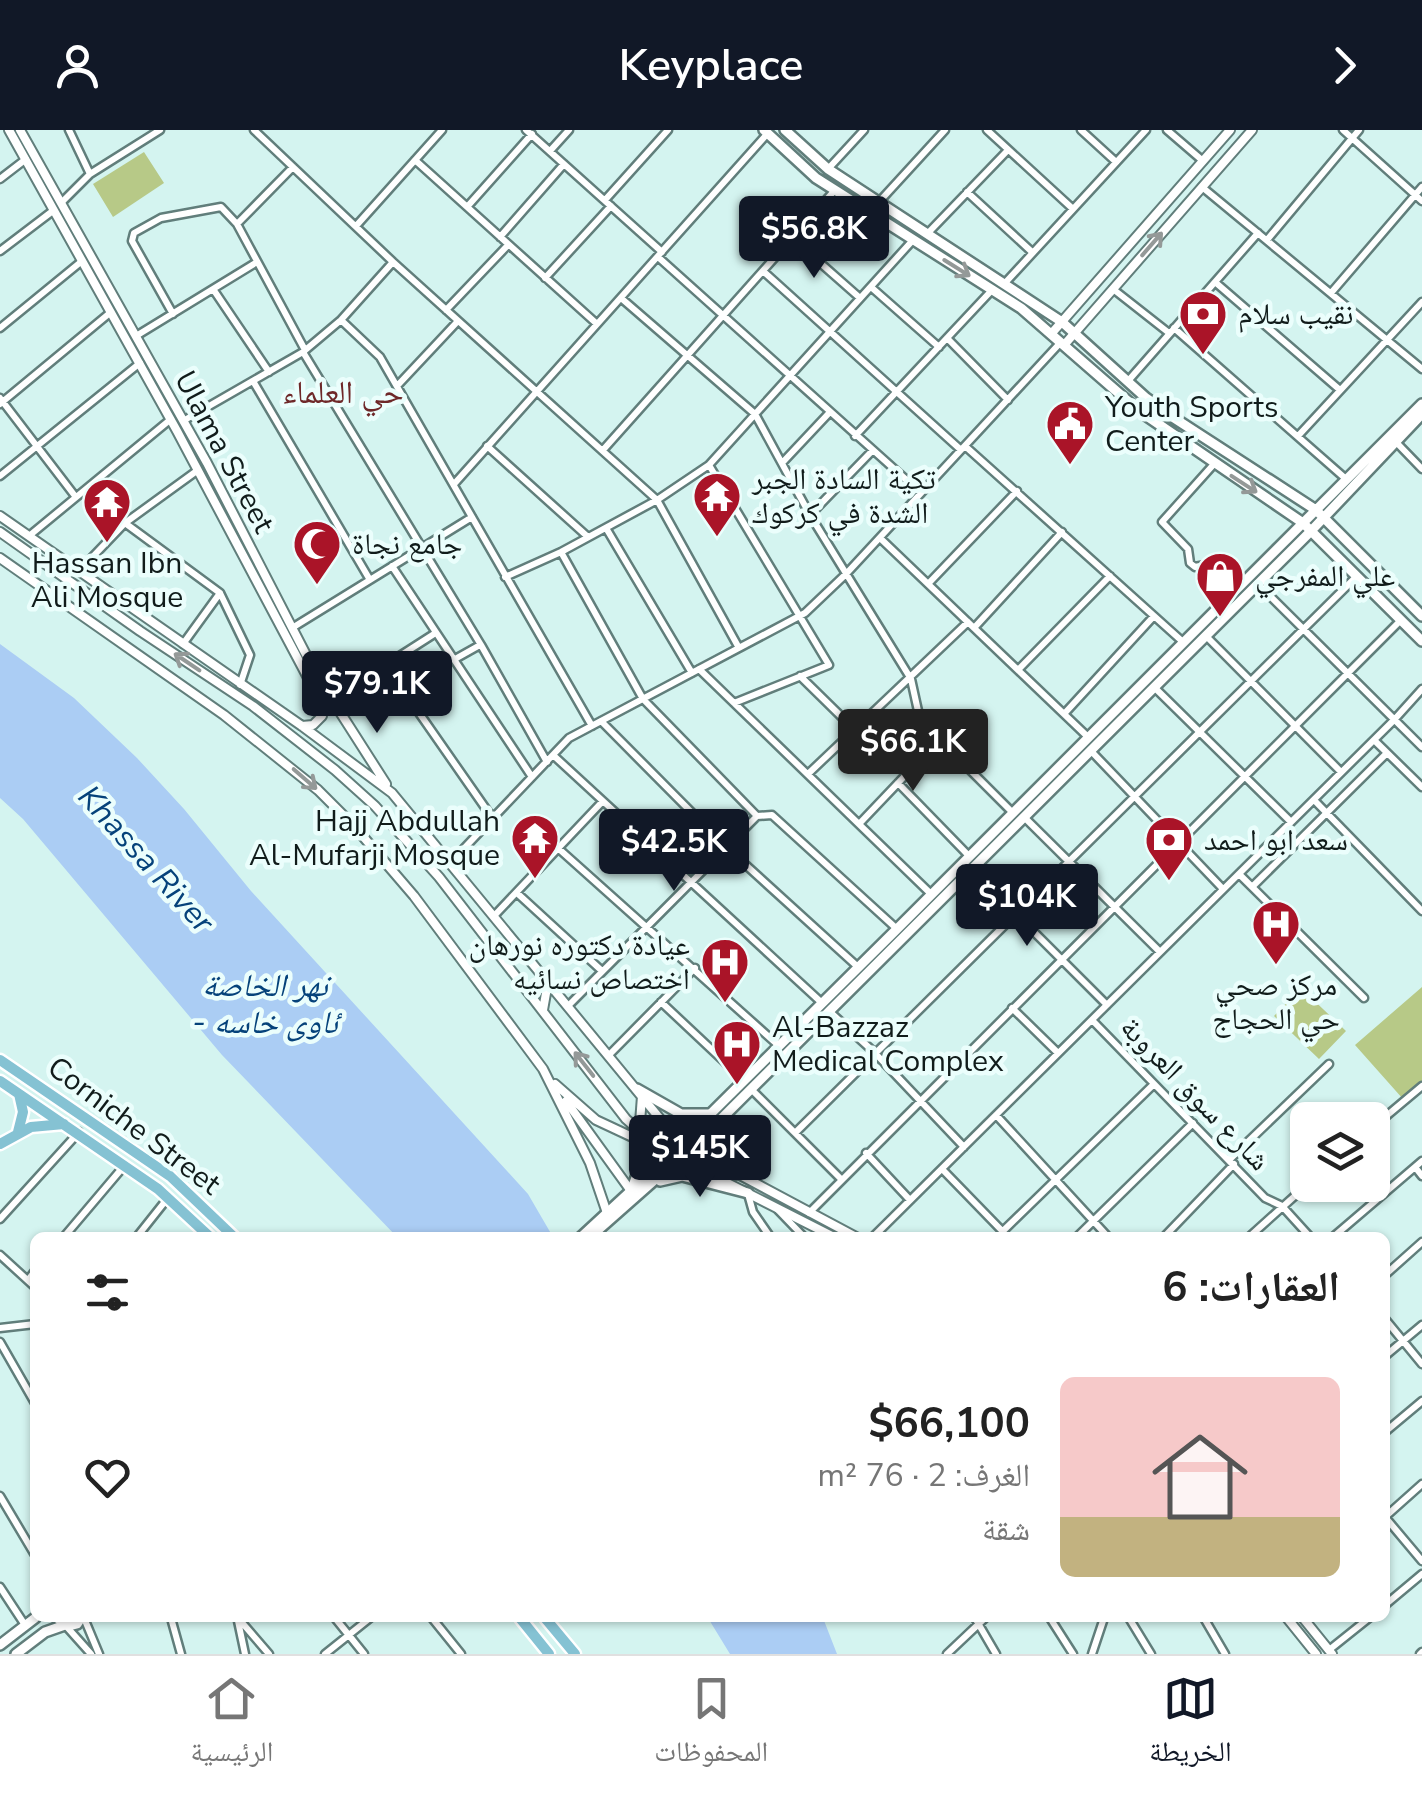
<!DOCTYPE html>
<html lang="ar">
<meta charset="utf-8">
<style>
body{margin:0;font-family:"Nunito Sans","Noto Naskh Arabic",sans-serif;background:#f6f6f6;color:#222;direction:rtl;height:100vh;display:flex;flex-direction:column;font-size:38px;white-space:nowrap}
*{box-sizing:border-box;margin:0}
p{font-size:32px;color:#767676}
.icon{flex:none;width:55px;height:55px;fill:none;stroke:currentColor;stroke-width:2;stroke-linecap:round;stroke-linejoin:round}
.map{position:relative;flex:1;overflow:hidden;direction:ltr}
.sheet{position:absolute;left:30px;top:1102px;width:1360px;height:390px;display:flex;flex-direction:column;background:#fff;border-radius:15px;box-shadow:0 2px 8px #0004;direction:rtl}
.sheet>*{flex:none}
.tools{position:absolute;left:1290px;top:972px;display:grid;gap:20px}
.tools a{display:grid;place-items:center;width:100px;height:100px;border-radius:15px;background:#fff;box-shadow:0 2px 8px #0004;font-size:50px}
.price{position:absolute;translate:-50% -85px;padding:0 22px;border-radius:10px;background:#111827;color:#fff;font-size:32px;line-height:65px;filter:drop-shadow(0 2px 5px #0008)}
.price::after{content:'';position:absolute;left:50%;top:60px;width:30px;height:22px;margin-left:-15px;background:inherit;clip-path:polygon(0 0,100% 0,50% 100%)}
.price.selected{background:#222;color:#fff}
ul{padding:0;list-style:none}
li{display:flex;align-items:center;gap:30px;height:250px;padding:0 50px}
li+li{border-top:2px solid #e0e0e0}
li span{display:grid;place-items:center;flex:none;width:280px;height:200px;border-radius:15px;color:#555}
li>.icon{margin-inline-start:auto}
span .icon{width:120px;height:120px;fill:#fffc;stroke-width:1}
li b{font-size:42px}
h2{display:flex;justify-content:space-between;align-items:center;height:120px;padding:0 50px;font-size:42px}
header{display:flex;justify-content:space-between;align-items:center;height:130px;padding:0 50px;background:#111827;color:#fff;font-size:45px;font-weight:600}
.tab-bar{display:flex;justify-content:space-around;align-items:center;height:140px;border-top:2px solid #e0e0e0;background:#fff;font-size:28px;color:#767676}
.tab-bar a{display:grid;justify-items:center;gap:5px}
.tab-bar .selected{color:#111827}
.map>svg:first-child{display:block}
.garden{fill:#b7c987}
.water{fill:#abcdf4}
.lines{fill:none;stroke-linecap:round;stroke-linejoin:round}
.minor-casing{stroke:#617e7b;stroke-width:11}
.tertiary-casing{stroke:#617e7b;stroke-width:12}
.secondary-casing{stroke:#617e7b;stroke-width:14}
.primary-casing{stroke:#fff;stroke-width:15}
.minor{stroke:#fff;stroke-width:6}
.tertiary{stroke:#fff;stroke-width:8}
.secondary{stroke:#fff;stroke-width:9}
.primary{stroke:#85c2d3;stroke-width:10}
.oneway{stroke:#949998}
.labels{text-anchor:middle;dominant-baseline:central;stroke-width:9;stroke-linejoin:round;paint-order:stroke}
.poi-label{font-size:30px;fill:#111c1b;stroke:#ebfefc;text-anchor:start}
.street-label{font-size:30px;fill:#111c1b;stroke:#ebfefc}
.neighbourhood-label{font-size:32px;fill:#6e2829;stroke:#ebfefc}
.water-label{font-size:32px;font-style:italic;fill:#05427a;stroke:#ebfefc}
</style>
<header><svg class="icon" aria-label="forward" viewBox="0 0 24 24"><path d="M9 5l7 7-7 7"/></svg>Keyplace<svg class="icon" aria-label="person" viewBox="0 0 24 24"><circle cx="12" cy="8" r="4"/><path d="M4 21q1-7 8-7t8 7"/></svg></header>
<div class="map">
<svg width="1422" height="1524" viewBox="0 0 1422 1524">
<rect width="100%" height="100%" fill="#d4f4f0"/>
<!-- garden -->
<path class="garden" d="M144,22L164,53L113,87L93,54Z
M1422,857V952L1403,969L1355,915Z
M1301,858L1346,901L1319,929L1274,886Z"/>
<!-- water -->
<path class="water" d="M0,514L74,568L137,628L184,679L251,761L528,1064L553,1107H397L222,925L23,689L0,668Z
M708,1488H823L837,1524H730Z"/>
<g class="lines">
<!-- minor casing -->
<g class="minor-casing">
<path id="minor" d="M69,0L90,44
M254,0L393,132L657,370L739,518
M526,0L662,122
M987,0L1073,79
M1081,0L1116,32
M1167,0L1203,31
M1343,0L1422,71
M550,21L569,0
M415,30L597,194
M828,39L864,0
M0,49L26,29
M1202,57L1422,239
M967,62L1032,122
M605,70L668,0
M879,72L945,0
M61,73L90,44L160,0
M467,77L532,4
M237,94L293,37
M356,96L442,0
M928,103L1008,20
M500,107L564,34
M792,108L860,168
M1267,110L1359,0
M0,121L54,80
M658,127L921,363
M763,141L961,320
M545,148L611,76
M1215,152L1340,260
M1005,153L1146,0
M871,157L939,217
M213,159L269,242
M1113,159L1169,203
M1331,163L1422,57
M621,168L755,284L810,385L911,549L920,590L1013,683
M446,180L508,115
M173,184L132,111L134,103L161,88L221,77L237,94L305,220
M341,190L380,227L592,596
M0,198L82,131
M1174,198L1346,349
M136,206L257,132
M947,208L1008,270
M303,222L481,515L547,632
M253,251L370,450
M1128,251L1258,103
M397,256L458,191
M0,268L75,366
M0,274L111,182
M183,291L303,222L341,190L393,132
M855,306L992,160
M1298,306L1422,172
M1395,311L1422,339
M487,316L588,407
M965,316L1183,512
M603,320L835,60
M782,333L830,282
M1214,334L1162,392L1188,419L1190,433L1195,437L1215,433L1230,447
M709,335L829,535L734,573
M0,346L140,233
M455,353L768,3
M810,385L872,321
M125,393L220,463L250,525L240,555
M606,398L692,543
M29,406L171,289
M880,408L1088,607
M561,422L643,569L757,686L772,685L897,799
M392,436L532,647
M80,440L125,393L198,340
M505,447L561,422L657,370L709,335L913,110
M928,454L1017,361
M1258,454L1422,617
M292,498L472,387
M974,498L1062,402
M1206,506L1341,642
M183,514L220,463
M455,529L480,515
M385,534L493,689
M699,539L931,764
M1018,540L1110,446
M800,546L855,600
M1154,557L1291,692
M331,570L434,504
M1064,584L1154,486
M601,591L726,717L858,837
M1374,610L1422,657
M1091,621L1223,759
M553,625L822,873
M809,643L968,492
M898,653L970,727
M1314,670L1422,781
M1024,687L1160,822
M860,693L939,610
M559,719L778,915
M451,732L569,608L805,483L846,444L1061,212
M971,739L1107,875
M1239,744L1364,868
M1252,757L1387,623
M517,763L602,841
M494,786L602,672
M661,872L744,950
M568,876L757,686
M1012,878L1058,923
M829,881L874,922L964,1017
M1092,890L1265,1068L1282,1076L1311,1108
M609,925L695,838
M751,959L840,1048
M996,985L1109,1108
M1372,998L1422,956
M795,1003L1357,446
M866,1023L909,1069
M1229,1030L1329,934
M1415,1037L1422,1046
M942,1039L1009,1108
M748,1064L753,1082L771,1108
M778,1080L805,1108
M809,1083L1400,491
M0,1089L79,1002
M1003,1101L1154,954
M63,1108L124,1036
M136,1108L167,1069
M872,1108L1394,590L1422,559
M1076,1108L1193,993
M1163,1108L1234,1034
M1248,1108L1308,1054
M1332,1108L1422,1031
M0,1125L35,1157
M1385,1145L1422,1112
M28,1150L35,1141
M1385,1189L1422,1234
M0,1198L35,1194
M0,1212L35,1273
M1385,1226L1422,1195
M1385,1302L1422,1271
M0,1366L35,1425
M1385,1387L1422,1431
M1385,1387L1422,1354
M0,1457L25,1495
M1385,1475L1422,1444
M84,1488L99,1524
M171,1488L181,1524
M238,1488L269,1524
M335,1488L364,1524
M432,1488L461,1524
M975,1488L996,1524
M1050,1488L1073,1524
M1129,1488L1151,1524
M1204,1488L1225,1524
M238,1491L245,1524
M66,1496L91,1524
M1329,1520L1369,1488
M325,1524L370,1488
M947,1524L985,1488
M1092,1524L1104,1488
M1420,1524L1422,1522"/>
</g>
<!-- tertiary casing -->
<g class="tertiary-casing">
<path id="tertiary" d="M9,0L177,301L307,546L321,578L322,586L313,595L302,596
M20,0L207,333L317,546L386,654
M1052,203L1230,0
M1065,214L1252,0
M0,386L302,596L392,663L680,1013L858,1108
M0,402L140,501L253,576L335,640L375,676L439,747L626,989L652,1012L680,1013
M0,428L224,585L318,660L354,696L414,766L543,939L590,1033L607,1083
M543,880L548,852
M555,954L596,990L643,1012
M566,971L631,1061
M639,1006L642,966
M656,1017L836,1108
M1287,1488L1316,1524
M1303,1488L1332,1524"/>
</g>
<!-- secondary casing -->
<g class="secondary-casing">
<path id="secondary" d="M764,0L816,48L1021,178L1138,280L1303,393L1422,511
M785,0L828,39L1062,192L1146,268L1174,288L1316,380L1422,486
M637,959L681,984H708
M712,998L716,1023L736,1044
M660,1051L682,1046L748,1063
M633,1056L640,1036L639,1010
M580,1108L659,1035L897,799L1422,274
M589,1108L701,1009L1311,401L1422,284
M57,1488L69,1496L77,1494L81,1488
M0,1515L35,1488
M16,1524L45,1502L65,1495"/>
</g>
<!-- primary casing -->
<g class="primary-casing">
<path id="primary" d="M0,930L170,1046L235,1108
M0,951L158,1059L211,1108
M18,1002L23,982L19,964
M0,1014L31,997L64,994
M520,1488L549,1524
M545,1488L575,1524"/>
</g>
<!-- minor -->
<use href="#minor" class="minor"/>
<!-- tertiary -->
<use href="#tertiary" class="tertiary"/>
<!-- secondary -->
<use href="#secondary" class="secondary"/>
<!-- primary -->
<use href="#primary" class="primary"/>
</g>
<!-- one-way arrows -->
<defs><path id="oneway-shaft" d="M-6 0H5M1.5-3L5.5 0L1.5 3" fill="none" stroke-width="1.6" stroke-linecap="round" stroke-linejoin="round" transform="scale(2.5)"/></defs>
<g class="oneway">
<use href="#oneway-shaft" transform="translate(1152 114) rotate(-49)"/>
<use href="#oneway-shaft" transform="translate(957 138) rotate(32)"/>
<use href="#oneway-shaft" transform="translate(1244 354) rotate(33)"/>
<use href="#oneway-shaft" transform="translate(187 532) rotate(-146)"/>
<use href="#oneway-shaft" transform="translate(305 649) rotate(41)"/>
<use href="#oneway-shaft" transform="translate(584 934) rotate(-128)"/>
</g>
<!-- icons -->
<defs>
<g id="bank-pin" transform="scale(2.5)"><path d="M0 17L-7.5 6A9.5 9.5 0 1 1 7.5 6Z" fill="#aa1428" stroke="#ebfefc"/><path d="M-6-4H6V4H-6ZM0-2.3a2.3 2.3 0 1 0 0 4.6a2.3 2.3 0 1 0 0-4.6Z" fill="#fff"/></g>
<g id="civic-pin" transform="scale(2.5)"><path d="M0 17L-7.5 6A9.5 9.5 0 1 1 7.5 6Z" fill="#aa1428" stroke="#ebfefc"/><path d="M-.6-6.5H3V-4.5H.6V-3L4-1V1h2V6H-6V1h2V-1L-.6-3ZM-1.2 2.5V6h2.4V2.5Z" fill="#fff"/></g>
<g id="temple-pin" transform="scale(2.5)"><path d="M0 17L-7.5 6A9.5 9.5 0 1 1 7.5 6Z" fill="#aa1428" stroke="#ebfefc"/><path d="M0-6L5-2H3V0L6.5 2.5H4V6H1.5V3h-3V6H-4V2.5H-6.5L-3 0V-2H-5Z" fill="#fff"/></g>
<g id="mosque-pin" transform="scale(2.5)"><path d="M0 17L-7.5 6A9.5 9.5 0 1 1 7.5 6Z" fill="#aa1428" stroke="#ebfefc"/><path d="M3.5-4.9A6 6 0 1 0 3.5 4.9A5 5 0 1 1 3.5-4.9Z" fill="#fff"/></g>
<g id="shop-pin" transform="scale(2.5)"><path d="M0 17L-7.5 6A9.5 9.5 0 1 1 7.5 6Z" fill="#aa1428" stroke="#ebfefc"/><path d="M-5-2.5h2.3a2.7 3.5 0 0 1 5.4 0H5L5.5 6h-11ZM-1.5-2.5h3a1.5 2.3 0 0 0-3 0Z" fill="#fff"/></g>
<g id="hospital-pin" transform="scale(2.5)"><path d="M0 17L-7.5 6A9.5 9.5 0 1 1 7.5 6Z" fill="#aa1428" stroke="#ebfefc"/><path d="M-5-5h3v3.5h4V-5h3V5h-3V1.5h-4V5h-3Z" fill="#fff"/></g>
</defs>
<g fill-rule="evenodd">
<use href="#bank-pin" x="1203" y="184"/>
<use href="#civic-pin" x="1070" y="294"/>
<use href="#temple-pin" x="717" y="366"/>
<use href="#temple-pin" x="107" y="372"/>
<use href="#mosque-pin" x="317" y="414"/>
<use href="#shop-pin" x="1220" y="446"/>
<use href="#temple-pin" x="535" y="708"/>
<use href="#bank-pin" x="1169" y="710"/>
<use href="#hospital-pin" x="1276" y="794"/>
<use href="#hospital-pin" x="725" y="832"/>
<use href="#hospital-pin" x="737" y="914"/>
</g>
<g class="labels">
<!-- poi labels -->
<g class="poi-label">
<text x="1238" y="184">نقيب سلام</text>
<text x="1105" y="277">Youth Sports<tspan x="1105" dy="34">Center</tspan></text>
<text x="752" y="349">تكية السادة الجبر<tspan x="752" dy="34">الشدة في كركوك</tspan></text>
<text x="352" y="414">جامع نجاة</text>
<text x="107" y="433" text-anchor="middle">Hassan Ibn<tspan x="107" dy="34">Ali Mosque</tspan></text>
<text x="1255" y="446">علي المفرجي</text>
<text x="500" y="691" text-anchor="end">Hajj Abdullah<tspan x="500" dy="34">Al-Mufarji Mosque</tspan></text>
<text x="1204" y="710">سعد ابو احمد</text>
<text x="690" y="815" text-anchor="end">عيادة دكتوره نورهان<tspan x="690" dy="34">اختصاص نسائيه</tspan></text>
<text x="1276" y="855" text-anchor="middle">مركز صحي<tspan x="1276" dy="34">حي الحجاج</tspan></text>
<text x="772" y="897">Al-Bazzaz<tspan x="772" dy="34">Medical Complex</tspan></text>
</g>
<!-- street labels -->
<g class="street-label">
<text transform="translate(224 322) rotate(62)">Ulama Street</text>
<text transform="translate(1195 964) rotate(46)">شارع سوق العروبة</text>
<text transform="translate(134 996) rotate(37)">Corniche Street</text>
</g>
<!-- neighbourhood labels -->
<g class="neighbourhood-label">
<text x="343" y="262">حي العلماء</text>
</g>
<!-- water labels -->
<g class="water-label">
<text transform="translate(146 729) rotate(48)">Khassa River</text>
<text x="265" y="855">نهر الخاصة<tspan x="265" dy="37">- ئاوی خاسە</tspan></text>
</g>
</g>
</svg>
<div class="tools">
<a><svg class="icon" aria-label="layers" viewBox="0 0 24 24"><path d="M12 4l9 5-9 5-9-5zM3 14l9 5 9-5"/></svg></a>
</div>
<b class="price" style="left:814px;top:151px">$56.8K</b>
<b class="price" style="left:377px;top:606px">$79.1K</b>
<b class="price selected" style="left:913px;top:664px">$66.1K</b>
<b class="price" style="left:674px;top:764px">$42.5K</b>
<b class="price" style="left:1027px;top:819px">$104K</b>
<b class="price" style="left:700px;top:1070px">$145K</b>
<section class="sheet">
<h2>العقارات: 6<svg class="icon" aria-label="filters" viewBox="0 0 24 24"><path d="M4 7h16M4 17h16"/><circle cx="9" cy="7" r="2"/><circle cx="15" cy="17" r="2"/></svg></h2>
<ul>
<li><span style="background:linear-gradient(#f6c9c9 70%,#c2b280 0)"><svg class="icon" aria-label="home" viewBox="0 0 24 24"><path d="M3 11l9-7 9 7M6 9v11h12V9"/></svg></span><div><b>$66,100</b><p>الغرف: 2 · 76 m²</p><p>شقة</p></div><svg class="icon" aria-label="heart" viewBox="0 0 24 24"><path d="M12 20l-8-8c-3-5 5-10 8-4 3-6 11-1 8 4z"/></svg></li>
</ul>
</section>
</div>
<nav class="tab-bar">
<a class="selected"><svg class="icon" aria-label="map" viewBox="0 0 24 24"><path d="M3 6l6-2 6 2 6-2v14l-6 2-6-2-6 2zM9 4v14M15 6v14"/></svg>الخريطة</a>
<a><svg class="icon" aria-label="saved" viewBox="0 0 24 24"><path d="M7 4h10v16l-5-4-5 4z"/></svg>المحفوظات</a>
<a><svg class="icon" aria-label="home" viewBox="0 0 24 24"><path d="M3 11l9-7 9 7M6 9v11h12V9"/></svg>الرئيسية</a>
</nav>
